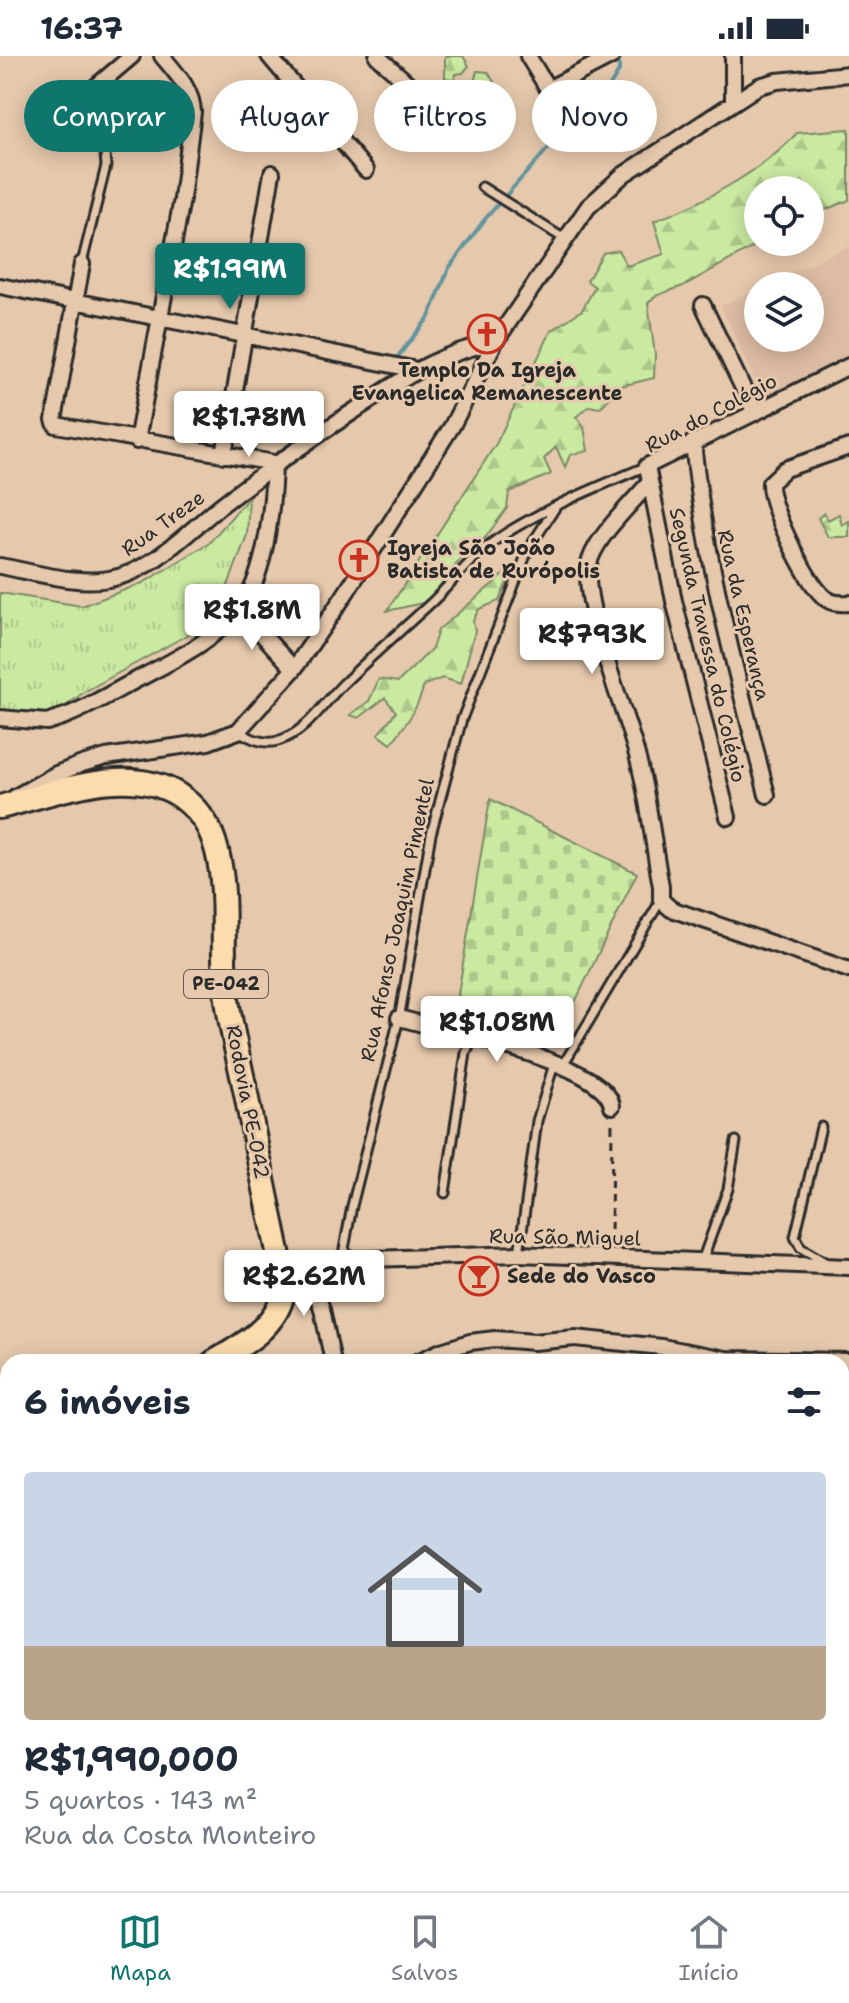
<!DOCTYPE html>
<html lang="pt">
<meta charset="utf-8">
<style>
body{margin:0;font-family:"Shantell Sans",sans-serif;background:#f2f2f3;color:#1f2937;height:100vh;display:flex;flex-direction:column;font-size:30px;white-space:nowrap}
*{box-sizing:border-box;margin:0}
p{font-size:26px;color:#747a83}
.icon{flex:none;width:44px;height:44px;fill:none;stroke:currentColor;stroke-width:2;stroke-linecap:round;stroke-linejoin:round}
.map{position:relative;flex:1;overflow:hidden}
.details{position:absolute;left:0px;top:1298px;width:850px;height:538px;display:flex;flex-direction:column;background:#fff;border-radius:24px 24px 0 0;box-shadow:0 4px 20px #0003}
.details>*{flex:none}
.top-card{position:absolute;left:24px;top:24px;width:802px;height:72px;display:flex;gap:16px}
.controls{position:absolute;left:744px;top:120px;display:grid;gap:16px}
.controls a{display:grid;place-items:center;width:80px;height:80px;border-radius:50%;background:#fff;box-shadow:0 4px 20px #0003;font-size:40px}
.price{position:absolute;translate:-50% -68px;padding:0 18px;border-radius:8px;background:#fff;color:#222;font-size:26px;line-height:52px;filter:drop-shadow(0 2px 4px #0008)}
.price::after{content:'';position:absolute;left:50%;top:48px;width:24px;height:18px;margin-left:-12px;background:inherit;clip-path:polygon(0 0,100% 0,50% 100%)}
.price.active{background:#0f766e;color:#fff}
ul{padding:0;list-style:none}
li{display:grid;align-content:center;gap:16px;height:424px;padding:0 24px}
li+li{border-top:2px solid #e0e1e3}
li span{display:grid;place-items:center;height:248px;border-radius:8px;color:#555}
li>.icon{margin-inline-start:auto}
span .icon{width:144px;height:144px;fill:#fffc;stroke-width:1}
li b{font-size:34px}
h2{display:flex;justify-content:space-between;align-items:center;height:96px;padding:0 24px;font-size:34px}
.chip{padding:0 28px;border-radius:36px;background:#fff;box-shadow:0 4px 20px #0003;font-size:28px;line-height:72px}
.chip.active{background:#0f766e;color:#fff}
.status{display:flex;justify-content:space-between;align-items:center;height:56px;padding:0 40px;background:#fff;direction:ltr}
.status svg{height:22px;fill:currentColor}
.menu{display:flex;justify-content:space-around;align-items:center;height:112px;border-top:2px solid #e0e1e3;background:#fff;font-size:22px;color:#747a83}
.menu a{display:grid;justify-items:center;gap:4px}
.menu .active{color:#0f766e}
.map>svg:first-child{display:block}
.built{fill:#ddbca5}
.grass{fill:url(#grass-tufts);stroke:#7a8a66;stroke-width:2}
.forest{fill:url(#forest-firs);stroke:#7a8a66;stroke-width:2}
.cemetery{fill:url(#cemetery-stones);stroke:#7a8a66;stroke-width:2}
.lines{fill:none;stroke-linecap:round;stroke-linejoin:round}
.stream{stroke:#65959c;stroke-width:4}
.service-casing{stroke:#2b2b2b;stroke-width:13}
.minor-casing{stroke:#2b2b2b;stroke-width:20}
.primary-casing{stroke:#2b2b2b;stroke-width:28}
.path{stroke:#2b2b2b;stroke-width:3;stroke-dasharray:8 6;stroke-linecap:butt}
.service{stroke:#e6c9ad;stroke-width:7}
.minor{stroke:#e6c9ad;stroke-width:14}
.primary{stroke:#fcdcac;stroke-width:22}
.labels{text-anchor:middle;dominant-baseline:central;stroke-width:6;stroke-linejoin:round;paint-order:stroke}
.shield{fill:#e6c9ad;stroke:#635a52;stroke-width:2}
.shield-label{font-size:18px;font-weight:bold;fill:#2b2b2b}
.poi-label{font-size:20px;font-weight:bold;fill:#2b2b2b;stroke:#e6c9ad;text-anchor:start}
.street-label{font-size:20px;fill:#2b2b2b;stroke:#e6c9ad}
</style>
<div class="status"><b>16:37</b><svg viewBox="0 0 49 12"><path d="M0 12V9h3v3zM5 12V6h3v6zM10 12V3h3v9zM15 12V0h3v12zM26 1h20v11H26zM47 4h2v5h-2z"/></svg></div>
<div class="map">
<svg width="849" height="1835" viewBox="0 0 849 1835">
<defs>
<pattern id="grass-tufts" width="24" height="20" patternUnits="userSpaceOnUse" patternTransform="scale(2)"><rect width="24" height="20" fill="#cae9a1"/><path d="M3 7l-1-3M5 7V3M7 7l1-3M15 17l-1-3M17 17v-4M19 17l1-3" fill="none" stroke="#aec88b"/></pattern>
<pattern id="forest-firs" width="22" height="20" patternUnits="userSpaceOnUse" patternTransform="scale(2)"><rect width="22" height="20" fill="#cae9a1"/><path d="M5 1l3.5 6h-7zM16 11l3.5 6h-7z" fill="#aec88b"/></pattern>
<pattern id="cemetery-stones" width="16" height="16" patternUnits="userSpaceOnUse" patternTransform="scale(2)"><rect width="16" height="16" fill="#cae9a1"/><path d="M2 7V4a2 2 0 0 1 4 0v3zM10 15v-3a2 2 0 0 1 4 0v3z" fill="#aec88b"/></pattern>
</defs>
<rect width="100%" height="100%" fill="#e6c9ad"/>
<filter id="ink" filterUnits="userSpaceOnUse"><feTurbulence type="fractalNoise" baseFrequency=".0125" numOctaves="2"/><feDisplacementMap in="SourceGraphic" scale="16" xChannelSelector="R" yChannelSelector="G"/><feConvolveMatrix kernelMatrix="1 2 1 2 8 2 1 2 1" color-interpolation-filters="sRGB"/></filter>
<g filter="url(#ink)">
<!-- built -->
<path class="built" d="M849,190V303L764,344L721,250L758,233V282H810V230H764Z"/>
<!-- grass -->
<path class="grass" d="M249,441L247,479L220,551L187,579L84,636L44,667L0,656V537L82,550L143,527L209,487Z"/>
<!-- forest -->
<path class="forest" d="M445,0H463L469,10L463,17L456,18L455,24L445,22Z
M477,15L488,16L494,26L496,36L493,51L486,52L478,46L473,30Z
M849,73V144L810,160V134H758V186H762L683,230L655,240L648,247L655,299L654,322L621,330L600,352L589,350L576,361L584,371L588,395L570,399L565,411L556,391L544,403L551,418L509,436L507,452L485,482L466,496L427,546L387,555L496,388L551,275L582,254L595,231L587,225L603,197L618,194L627,210L664,198L654,165C699,149 766,113 797,77Z
M824,457L828,464L839,458L842,469L849,465V481H828L818,462Z
M514,510L499,545L479,553L473,565L475,575L461,628L443,622L424,629C418,653 406,668 391,688L378,678L396,656L385,642L359,662L350,659L369,645L379,623L398,626L432,593L438,574Z"/>
<!-- cemetery -->
<path class="cemetery" d="M490,743L637,817L556,986L457,944Z"/>
<g class="lines">
<!-- stream -->
<path class="stream" d="M396,303L429,261L449,212L485,163L553,87L586,69L619,15V0"/>
<!-- service casing -->
<g class="service-casing">
<path id="service" d="M482,131L566,184
M82,207L106,110L99,29
M238,675C250,682 263,689 278,685C307,676 322,649 342,629C371,600 402,574 432,546C453,526 469,503 493,486C535,456 599,430 647,410
M563,1009L661,844
M821,1071L795,1181L801,1192L825,1206
M445,1137L466,997L473,982
M519,1198L537,1065L554,1008
M342,1204L352,1150L400,958L431,778L462,663L528,494L555,452
M702,1205L728,1133L736,1085"/>
</g>
<!-- minor casing -->
<g class="minor-casing">
<path id="minor" d="M269,0L366,114
M377,0L442,58
M528,0L548,33L612,0
M733,0V46
M53,56L86,39L132,0
M0,230L417,314
M703,249L754,355
M137,385L182,143L193,56C192,33 176,17 162,0
M693,386C705,506 738,622 767,739
M849,391L785,413L770,427C769,450 804,519 820,537C828,547 837,548 849,547
M224,399L272,117
M649,427C631,448 599,478 590,504C577,539 628,661 638,703C649,744 653,788 661,830V844L671,853L849,914
M0,510C34,516 74,529 109,523C151,516 188,476 220,450C264,416 308,385 354,355C403,323 437,297 495,286
M239,553L294,613
M0,662L47,666L65,660C92,650 116,634 142,621C181,601 225,579 248,540C267,507 273,445 274,407L56,369L54,364L82,208
M15,741L56,718L82,708L106,701L208,686L238,675L294,613L342,543L452,370L495,286L588,151L623,119L759,30L777,25L849,18
M728,761L674,545L647,410L849,310
M399,962C438,973 606,1006 612,1050
M281,1210H307L342,1204L519,1198L849,1211
M307,1210L322,1253L333,1306
M417,1306L441,1295L470,1286L495,1283L534,1286L575,1282L662,1291L726,1303L849,1305"/>
</g>
<!-- primary casing -->
<g class="primary-casing">
<path id="primary" d="M0,751C53,738 126,707 177,738C194,749 208,766 214,785C230,833 220,887 226,936C230,970 239,1004 246,1038C257,1095 269,1153 281,1210C281,1218 284,1228 283,1236C278,1270 240,1291 214,1306
M0,1430L8,1425"/>
</g>
<!-- path -->
<path class="path" d="M611,1188L612,1063
M842,1405L849,1404
M0,1553L8,1548
M842,1734L849,1732
M842,1752L849,1750
M48,1828L52,1835
M712,1828V1835
M821,1828L822,1835
M312,1835L317,1828
M405,1835V1828"/>
<!-- service -->
<use href="#service" class="service"/>
<!-- minor -->
<use href="#minor" class="minor"/>
<!-- primary -->
<use href="#primary" class="primary"/>
</g>
</g>
<!-- icons -->
<defs>
<g id="church-ring" transform="scale(2)"><circle r="9.5" fill="#e6c9ad" stroke="#c8321e" stroke-width="1.5"/><path d="M-1.2-6h2.4v3.5h3.3v2.4h-3.3V6h-2.4V-.1h-3.3v-2.4h3.3Z" fill="#c8321e"/></g>
<g id="bar-ring" transform="scale(2)"><circle r="9.5" fill="#e6c9ad" stroke="#c8321e" stroke-width="1.5"/><path d="M-6-5H6L.8 .8V4.5H3.5V6h-7V4.5H-.8V.8Z" fill="#c8321e"/></g>
</defs>
<g fill-rule="evenodd">
<use href="#church-ring" x="487" y="278"/>
<use href="#church-ring" x="359" y="504"/>
<use href="#bar-ring" x="479" y="1220"/>
</g>
<g class="labels">
<!-- shield labels -->
<rect class="shield" x="184" y="914" width="84" height="28" rx="6"/>
<g class="shield-label">
<text x="226" y="928">PE-042</text>
</g>
<!-- poi labels -->
<g class="poi-label">
<text x="487" y="314" text-anchor="middle">Templo Da Igreja<tspan x="487" dy="23">Evangelica Remanescente</tspan></text>
<text x="387" y="492">Igreja São João<tspan x="387" dy="23">Batista de Rurópolis</tspan></text>
<text x="507" y="1220">Sede do Vasco</text>
</g>
<!-- street labels -->
<g class="street-label">
<text transform="translate(711 357) rotate(-28)">Rua do Colégio</text>
<text transform="translate(163 467) rotate(-36)">Rua Treze</text>
<text transform="translate(744 559) rotate(77)">Rua da Esperança</text>
<text transform="translate(708 589) rotate(77)">Segunda Travessa do Colégio</text>
<text transform="translate(397 864) rotate(-78)">Rua Afonso Joaquim Pimentel</text>
<text transform="translate(248 1046) rotate(79)">Rodovia PE-042</text>
<text transform="translate(565 1181) rotate(1)">Rua São Miguel</text>
</g>
</g>
</svg>
<div class="controls">
<a><svg class="icon" aria-label="locate" viewBox="0 0 24 24"><circle cx="12" cy="12" r="6"/><path d="M12 2v4M12 18v4M2 12h4M18 12h4"/></svg></a>
<a><svg class="icon" aria-label="layers" viewBox="0 0 24 24"><path d="M12 4l9 5-9 5-9-5zM3 14l9 5 9-5"/></svg></a>
</div>
<b class="price active" style="left:230px;top:255px">R$1.99M</b>
<b class="price" style="left:249px;top:403px">R$1.78M</b>
<b class="price" style="left:252px;top:596px">R$1.8M</b>
<b class="price" style="left:592px;top:620px">R$793K</b>
<b class="price" style="left:497px;top:1008px">R$1.08M</b>
<b class="price" style="left:304px;top:1262px">R$2.62M</b>
<div class="top-card">
<a class="chip active">Comprar</a>
<a class="chip">Alugar</a>
<a class="chip">Filtros</a>
<a class="chip">Novo</a>
</div>
<section class="details">
<h2>6 imóveis<svg class="icon" aria-label="filters" viewBox="0 0 24 24"><path d="M4 7h16M4 17h16"/><circle cx="9" cy="7" r="2"/><circle cx="15" cy="17" r="2"/></svg></h2>
<ul>
<li><span style="background:linear-gradient(#c9d6e8 70%,#b9a48a 0)"><svg class="icon" aria-label="home" viewBox="0 0 24 24"><path d="M3 11l9-7 9 7M6 9v11h12V9"/></svg></span><div><b>R$1,990,000</b><p>5 quartos · 143 m²</p><p>Rua da Costa Monteiro</p></div></li>
</ul>
</section>
</div>
<nav class="menu">
<a class="active"><svg class="icon" aria-label="map" viewBox="0 0 24 24"><path d="M3 6l6-2 6 2 6-2v14l-6 2-6-2-6 2zM9 4v14M15 6v14"/></svg>Mapa</a>
<a><svg class="icon" aria-label="saved" viewBox="0 0 24 24"><path d="M7 4h10v16l-5-4-5 4z"/></svg>Salvos</a>
<a><svg class="icon" aria-label="home" viewBox="0 0 24 24"><path d="M3 11l9-7 9 7M6 9v11h12V9"/></svg>Início</a>
</nav>
